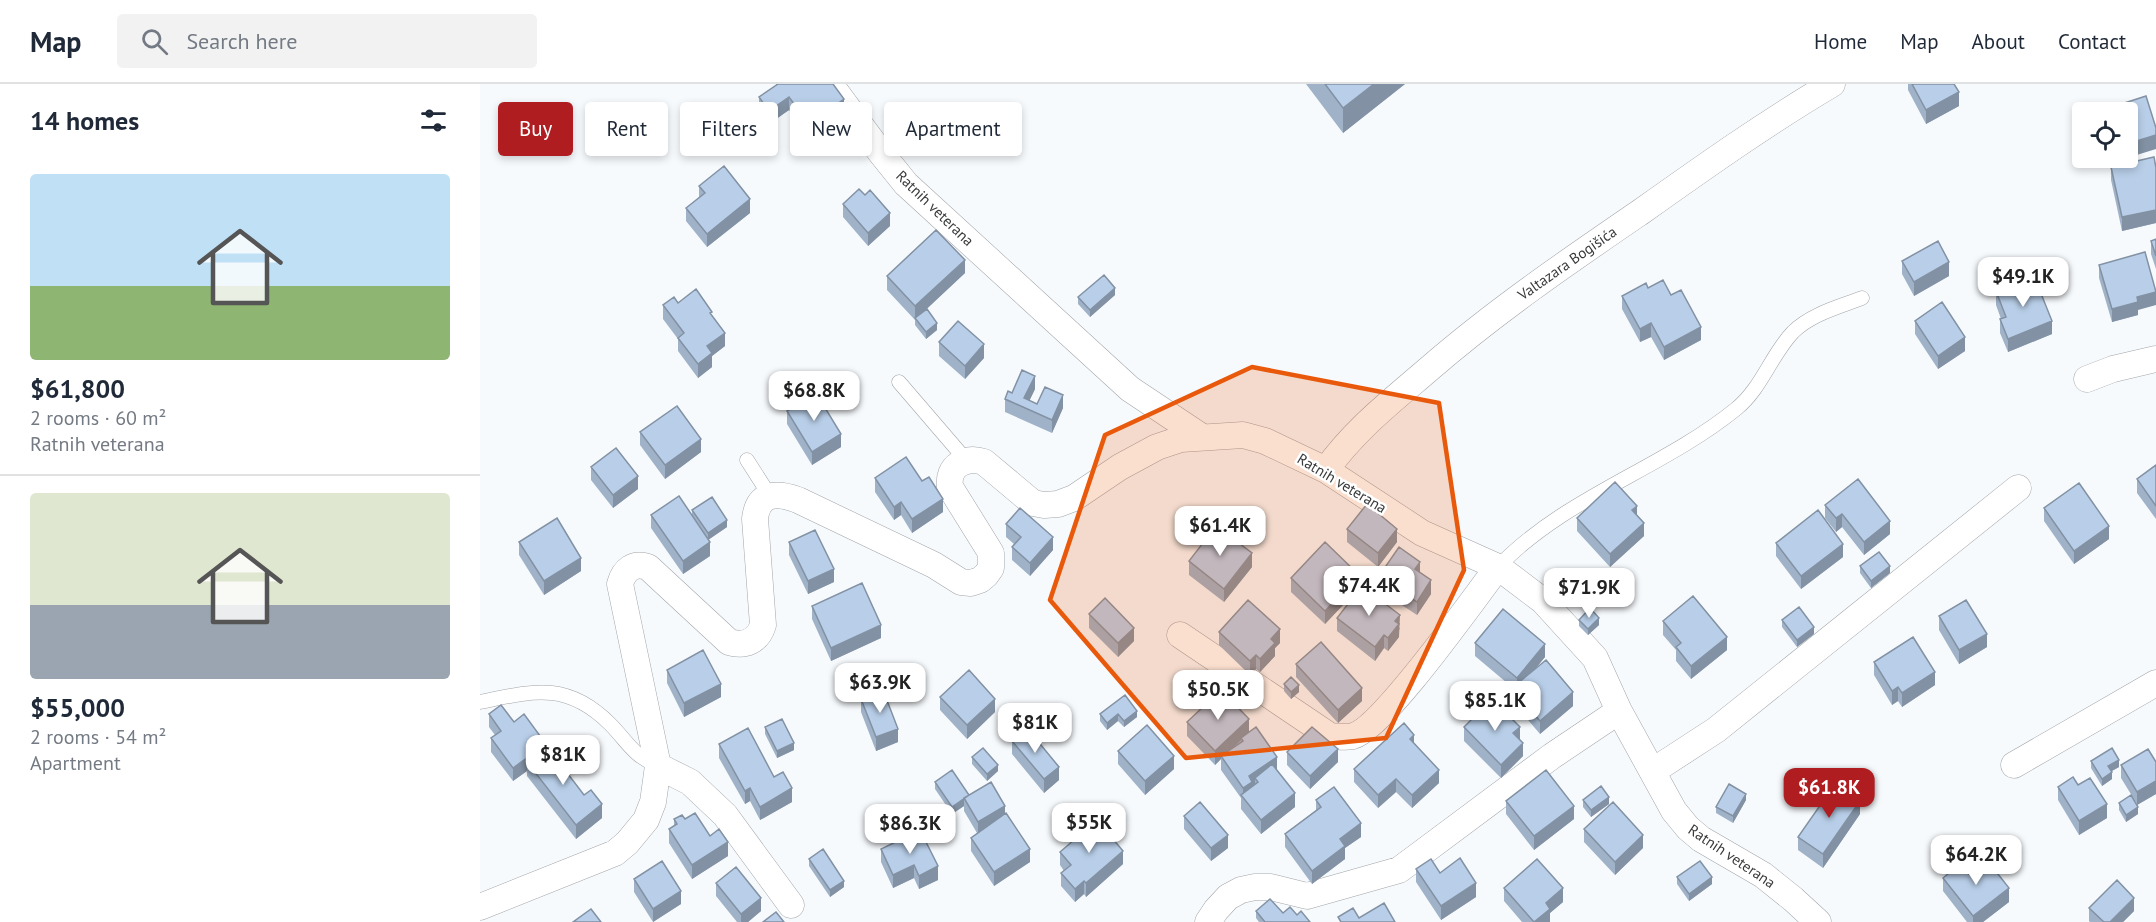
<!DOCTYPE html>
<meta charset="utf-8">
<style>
body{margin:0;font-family:"PT Sans",sans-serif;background:#f2f2f3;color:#1f2937;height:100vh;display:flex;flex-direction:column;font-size:22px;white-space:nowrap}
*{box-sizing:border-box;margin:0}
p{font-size:20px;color:#747a83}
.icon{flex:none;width:33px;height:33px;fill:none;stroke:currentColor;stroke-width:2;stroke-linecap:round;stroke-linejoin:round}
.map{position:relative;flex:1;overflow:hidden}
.panel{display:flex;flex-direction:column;background:#fff;width:480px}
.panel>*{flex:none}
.hud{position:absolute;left:18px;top:18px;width:570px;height:54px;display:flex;gap:12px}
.controls{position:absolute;left:1592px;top:18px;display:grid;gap:12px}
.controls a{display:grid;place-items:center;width:66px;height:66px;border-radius:6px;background:#fff;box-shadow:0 3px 9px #0003;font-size:30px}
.price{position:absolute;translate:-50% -51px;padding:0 14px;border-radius:12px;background:#fff;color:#222;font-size:20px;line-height:39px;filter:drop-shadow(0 2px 3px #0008)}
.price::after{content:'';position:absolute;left:50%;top:36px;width:18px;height:14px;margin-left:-9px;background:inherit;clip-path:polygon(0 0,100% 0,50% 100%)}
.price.active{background:#af1d21;color:#fff}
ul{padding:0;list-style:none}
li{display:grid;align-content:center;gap:12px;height:318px;padding:0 30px}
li+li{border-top:2px solid #e0e1e3}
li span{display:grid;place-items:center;height:186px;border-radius:6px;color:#555}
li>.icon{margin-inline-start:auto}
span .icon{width:108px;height:108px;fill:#fffc;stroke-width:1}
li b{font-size:26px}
h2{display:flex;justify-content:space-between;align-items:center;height:72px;padding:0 30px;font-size:26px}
.pill{padding:0 21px;border-radius:6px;background:#fff;box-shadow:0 3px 9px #0003;font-size:21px;line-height:54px}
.pill.active{background:#af1d21;color:#fff}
header{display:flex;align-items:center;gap:36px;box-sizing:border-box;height:84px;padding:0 30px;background:#fff;border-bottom:2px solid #e0e1e3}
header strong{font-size:28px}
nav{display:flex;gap:33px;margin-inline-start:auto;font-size:21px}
.search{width:420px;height:54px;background:#f2f2f3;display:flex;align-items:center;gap:15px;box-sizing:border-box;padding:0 21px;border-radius:6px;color:#747a83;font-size:22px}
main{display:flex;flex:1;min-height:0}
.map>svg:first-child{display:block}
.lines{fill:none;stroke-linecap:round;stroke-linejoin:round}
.service-casing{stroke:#a2a5a8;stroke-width:15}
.minor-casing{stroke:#a2a5a8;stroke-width:27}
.service{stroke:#fff;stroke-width:14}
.minor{stroke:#fff;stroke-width:26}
.wall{fill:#9fb2c8}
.shaded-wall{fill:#8291a3}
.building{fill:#b9cfe9;stroke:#8291a3;stroke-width:1.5}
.marked{fill:#e8590c;fill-opacity:0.2;stroke:#e8590c;stroke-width:4.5;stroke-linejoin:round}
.labels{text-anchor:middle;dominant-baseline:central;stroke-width:5;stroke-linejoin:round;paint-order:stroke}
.street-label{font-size:15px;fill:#393a3b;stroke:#fff}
</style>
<header>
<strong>Map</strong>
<div class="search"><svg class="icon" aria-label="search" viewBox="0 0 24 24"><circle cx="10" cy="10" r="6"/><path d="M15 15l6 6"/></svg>Search here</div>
<nav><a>Home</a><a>Map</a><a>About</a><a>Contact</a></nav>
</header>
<main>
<section class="panel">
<h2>14 homes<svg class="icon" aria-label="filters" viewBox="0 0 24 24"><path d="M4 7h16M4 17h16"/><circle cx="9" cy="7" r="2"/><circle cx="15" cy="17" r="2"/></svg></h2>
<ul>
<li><span style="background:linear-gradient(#bfe0f5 60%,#8fb573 0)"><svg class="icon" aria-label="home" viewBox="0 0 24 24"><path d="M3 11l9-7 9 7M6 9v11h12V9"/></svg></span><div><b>$61,800</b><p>2 rooms · 60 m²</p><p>Ratnih veterana</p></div></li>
<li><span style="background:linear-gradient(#dfe7d0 60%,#9aa5b1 0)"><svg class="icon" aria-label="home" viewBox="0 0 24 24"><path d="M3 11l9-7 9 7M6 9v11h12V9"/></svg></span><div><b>$55,000</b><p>2 rooms · 54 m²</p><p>Apartment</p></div></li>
</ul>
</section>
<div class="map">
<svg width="1676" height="838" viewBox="0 0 1676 838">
<rect width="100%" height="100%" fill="#f7fafd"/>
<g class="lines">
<!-- service casing -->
<g class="service-casing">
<path id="service" d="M419,298L486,376
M267,376L290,412
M1018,483C1085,413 1182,385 1256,325C1282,304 1291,271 1313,248C1331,230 1359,223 1382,214
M0,618C53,607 87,597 130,640C148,658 152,671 178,682"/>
</g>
<!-- minor casing -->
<g class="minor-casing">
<path id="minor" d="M350,0L401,69L426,100L650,305L722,353
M1607,295L1633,285L1676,275
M846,386C874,346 913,316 950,284C1017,226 1089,177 1162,127C1224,83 1286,39 1352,0
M700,551L850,652C857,652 867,654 873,652C903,644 994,514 1018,483
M1534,681L1676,599
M178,682L210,698L245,731L311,821
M1173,687L1236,646L1538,404
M0,823L135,769L147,759L166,736L173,718L178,682L140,500C144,486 153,478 168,483L249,558C265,563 278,557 283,541L275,435C278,408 297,408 318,416L454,481L481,498L491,499L500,496L506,491L511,484V469L470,403C467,382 485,372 504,378L553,419L564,421L578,420L594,414L640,383L677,363L701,355L763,351L785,357L846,386L942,449L1018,483L1063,517L1115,574L1139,627L1194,727L1208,744L1221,755L1283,791L1313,815L1338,838
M728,838L736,826L748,813L761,806L775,803H791L827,812L919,786L1072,672L1139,627"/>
</g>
<!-- service -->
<use href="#service" class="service"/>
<!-- minor -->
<use href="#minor" class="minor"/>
</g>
<!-- wall -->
<path class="wall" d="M296,0H353L364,29L329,54L309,26L289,40L279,27V13L296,1Z
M826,0H925L863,49Z
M1428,0H1474L1479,22L1446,40L1428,6Z
M1631,83L1676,84V139L1642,147L1631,96Z
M219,102L270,129L227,163L206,137V124L219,113Z
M363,120L410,142L388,162L363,133Z
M1676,155V185L1671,170V157Z
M1422,177L1469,192L1434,212L1422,190Z
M1619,181L1658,226V231L1632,238L1619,194Z
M485,189L445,226L457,246L446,255L435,241V236L407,206V192Z
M1168,204L1191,211L1221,256L1184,276L1171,253L1160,258L1142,225V212Z
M1516,207L1572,250L1528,268L1520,249V235H1521L1516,221Z
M635,211L610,233L598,220V213Z
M198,219L245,262L232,272V283L218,294L198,267V255L183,235V221Z
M1435,237L1485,267L1458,285L1435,250Z
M459,258L504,274L485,295L459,272Z
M555,305L549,317L557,320L583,324L572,349L525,328V315L532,309Z
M307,327L361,363L332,381L307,340Z
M160,348L221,368L185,395L160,361Z
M1676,381V435L1657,409V395Z
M111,383L158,405L133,424L111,396Z
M395,394L463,428L432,449L421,431L414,436L395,408Z
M1345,421L1410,450L1384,471L1362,443L1356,448L1345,434Z
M1564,424L1629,455L1594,480L1564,437Z
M212,426L247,443L228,456L230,472L203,490L171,444V431L212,432Z
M1157,431L1164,452L1130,483L1097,447V434Z
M526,440L573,466L550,492L532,476V463L534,460L526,453Z
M867,445L917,458L898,483L867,458Z
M39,458L101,487L64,511L39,471Z
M309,458L354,498L328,510L309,471Z
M1296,459L1363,473L1321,505L1296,472Z
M709,477L772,483L744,518L709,491Z
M1380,482L1410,489L1391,504L1380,489Z
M940,489L951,510L937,531L899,506V492Z
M811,494L879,504L845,540L811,508Z
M332,522L401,554L351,577L332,535Z
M609,530L654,557L638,573L609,544Z
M1459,532L1507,563L1479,580L1459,546Z
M857,534L920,544L919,546V553L908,567L904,564L895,577L857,547Z
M1099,536L1119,541L1108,551L1099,542Z
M1302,536L1334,550L1317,563L1302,543Z
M1183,537L1247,566L1211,595L1196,577V566L1183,551Z
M739,548L800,559L795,564V572L780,588L776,585L770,591L739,561Z
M995,559L1065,573L1055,585L1093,622L1060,650L1032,617L1033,604L995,572Z
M1394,578L1455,601L1422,623L1418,617L1412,621L1394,591Z
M816,580L882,617L858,639L816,593Z
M187,586L241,613L204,633L187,599Z
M804,600L819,608L811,615L804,607Z
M645,611L657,633L644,643L638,637L627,646L620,637V630Z
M460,613L515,628L487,655L460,626Z
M381,615L418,658L396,667L381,628Z
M9,630L34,638L66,663L122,734L96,755L47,692V687L33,697L11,668V654L15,651L9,643Z
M707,638L769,648L797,686L815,723L781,750L761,725V714L741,686V675L735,681L707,652Z
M285,643L314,666L297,674L285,650Z
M984,643L1040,655L1043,672L1021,694L984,657Z
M532,657L579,696L564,709L532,670Z
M239,660L294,693L312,718L280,736L270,717L265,720L239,674Z
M934,660L959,699L932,724L916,708L898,724L874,698V685Z
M638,667L694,685L665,711L638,680Z
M807,668L858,678L830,705L807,681Z
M492,673L518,687L507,697L492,680Z
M1611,677L1639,683L1632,687V695L1622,702L1611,684Z
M1676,678V710L1657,721L1658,730L1646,738L1639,726V719L1657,720L1641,694V681Z
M455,698L489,711L525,730L550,778L514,802L491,767V754L497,749L484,727V722L472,730L455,705Z
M1598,701L1627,734L1599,751L1578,716V703Z
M836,716L881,753L865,764V775L832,800L805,763V750L836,726Z
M1103,716L1129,720L1111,733L1103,723Z
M1266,716L1253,739L1236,729V723Z
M1026,717L1094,735L1054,766L1026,730Z
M1380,730L1343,784L1318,766V753Z
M704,732L748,764L731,777L704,745Z
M194,735H205L230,752L248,772L212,795L189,759V745L194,742Z
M1104,745L1163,764L1135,791L1104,758Z
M440,746L458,796L439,805L434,794L413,804L401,778V765Z
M580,768L643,780L606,813L604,810L595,818L581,802V789L584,787L580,781Z
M329,775L364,803L350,813L329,782Z
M936,785L960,789L996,813L961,836L936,798Z
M1489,790L1529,818L1503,838H1487L1463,807V794Z
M1197,793L1232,800L1209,817L1197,800Z
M154,795L201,820L173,838L154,808Z
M236,799L281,827L268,838H257L236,812Z
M1024,804L1083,818L1070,829V838H1042L1024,817Z
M1609,824L1654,827L1643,838H1610L1609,837Z
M776,827L817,831L830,838H779L776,834Z"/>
<!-- shaded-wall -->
<path class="shaded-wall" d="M894,0H925L863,49V24Z
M1479,8V22L1446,40V26Z
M309,13V26L289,40V27Z
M364,15V29L329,54V40Z
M1676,51V65L1647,74V60Z
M1638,74H1647L1638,76Z
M270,115V129L227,163V150Z
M1676,126V139L1642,147V133Z
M410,129V142L388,162V149Z
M485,176V189L435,236V222Z
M1469,178V192L1434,212V198Z
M635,204V211L610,233V226Z
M1676,208V221L1658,226V231L1632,238V225L1657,213Z
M1572,237V250L1528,268V255Z
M457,239V246L446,255V248Z
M1171,239V253L1160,258V245Z
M1221,243V256L1184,276V263Z
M245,249V262L232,272V283L218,294V280L227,262Z
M1485,253V267L1458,285V272Z
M504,260V274L485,295V282Z
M555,292V305L546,324L544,314Z
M583,311V324L572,349V336Z
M361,350V363L332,381V368Z
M221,355V368L185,395V381Z
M158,392V405L133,424V411Z
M463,415V428L432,449V435Z
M421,418V431L414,436V423Z
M1157,422V435L1152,426Z
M1362,430V443L1356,448V434Z
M247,436V443L228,456V449Z
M1410,437V450L1384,471V458Z
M1164,439V452L1130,483V470Z
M1629,442V455L1594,480V467Z
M917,445V458L898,483V469Z
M573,453V466L550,492V479Z
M230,458V472L203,490V477Z
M1363,460V473L1321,505V492Z
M772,469V483L744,518V505Z
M101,474V487L64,511V497Z
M940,478V491L935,485Z
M1410,482V489L1391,504V497Z
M354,485V498L328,510V497Z
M879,491V504L845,540V527Z
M951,496V510L937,531V518Z
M920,531L919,553L908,567V554L915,537Z
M1119,534V541L1108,551V545Z
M401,541V554L351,577V564Z
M1334,543V550L1317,563V556Z
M654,544V557L638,573V559Z
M800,545V559L795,564V572L780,588V575L791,555Z
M1507,550V563L1479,580V566Z
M904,551V564L895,577V563Z
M1247,553V566L1211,595V582Z
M1065,560V573L1037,607V594Z
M776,571V585L770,591V577Z
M1455,588V601L1422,623V609Z
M241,600V613L204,633V619Z
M819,601V608L811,615V608Z
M1418,603V617L1412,621V607Z
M882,604V617L858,639V626Z
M1093,608V622L1060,650V637Z
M515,615V628L487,655V641Z
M657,627V633L644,643V637Z
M638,630V637L627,646V639Z
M769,635V649L761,654V656L742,674L741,672V675L735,681V667Z
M1040,643V656L1033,649Z
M418,645V658L396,667V653Z
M934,651V664L930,655Z
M314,659V666L297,674V667Z
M1043,659V672L1021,694V681Z
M66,660V673L47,678V687L33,697V684Z
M77,665V679L72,669Z
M858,665V678L830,705V692Z
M694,672V685L665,711V697Z
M797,673V686L778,698L775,694V702L763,714V704L769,692Z
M1639,676V683L1628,689V682Z
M518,681V687L507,697V690Z
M579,683V696L564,709V695Z
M959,686V699L932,724V711Z
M1632,688V695L1622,702V695Z
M916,695V708L898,724V711Z
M1676,697V710L1657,721V708Z
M270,704V717L265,720V707Z
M312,704V718L280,736V723Z
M815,709V723L781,750V736Z
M1266,710V716L1253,739V732Z
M1129,713V720L1111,733V726Z
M484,715V722L472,730V723Z
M1380,717V730L1343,784V770Z
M122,720V734L96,755V741Z
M1627,720V734L1599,751V737Z
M525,722V735L498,751V738Z
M1094,722V735L1054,766V752Z
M1658,723V730L1646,738V731Z
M881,739V753L865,764V775L832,800V787L860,755Z
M748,751V764L731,777V764Z
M1163,751V764L1135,791V778Z
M248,758V772L212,795V781Z
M550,765V778L514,802V788Z
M643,767V780L606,813V799Z
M434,781V794L413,804V791Z
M458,782V796L439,805V792Z
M1232,793V800L1209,817V810Z
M364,797V803L350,813V806Z
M604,797V810L595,818V805Z
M996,799V813L961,836V822Z
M1083,804V818L1070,829V838H1055L1066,819Z
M1529,804V818L1503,838H1493V832Z
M201,807V820L173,838V825Z
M281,814V827L268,838H261V830Z
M1654,814V827L1643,838H1630Z"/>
<!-- building -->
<path class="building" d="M298,0H353L364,15L329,40L309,13L289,27L279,13Z
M845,0H894L863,24Z
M1432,0H1474L1479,8L1446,26Z
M1666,12L1676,44V51L1647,60V28H1627L1626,25Z
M1674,73L1676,84V126L1642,133L1631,83Z
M244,82L270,115L227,150L206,124L225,109L219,102Z
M379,105L385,111L390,106L410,129L388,149L363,120Z
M456,146L485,176L435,222L407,192Z
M1676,155V172L1671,157Z
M1458,157L1469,178L1434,198L1422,177Z
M1665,168L1676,208L1657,213L1658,218L1632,225L1619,181Z
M624,191L635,204L610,226L598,213Z
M1554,192L1572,237L1528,255L1520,235L1526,233L1516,207Z
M1183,196L1191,211L1201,206L1221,243L1184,263L1171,239L1160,245L1142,212L1166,199L1168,204Z
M216,205L232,228L230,229L245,249L227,262L232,269L218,280L198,254L204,249L183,221L194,213L198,219Z
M1462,218L1485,253L1458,272L1435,237Z
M447,225L457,239L446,248L435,234Z
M478,237L504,260L485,282L459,258Z
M542,286L555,292L544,314L557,320L565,303L583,311L572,336L525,315L528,307L532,309Z
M336,309L361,350L332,368L307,327Z
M197,322L221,355L185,381L160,348Z
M136,364L158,392L133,411L111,383Z
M426,373L442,397L449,393L463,415L432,435L421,418L414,423L395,394Z
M1676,381V422L1657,395Z
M1378,395L1410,437L1384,458L1362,430L1356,434L1345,421Z
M1135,398L1157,422L1152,426L1164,439L1130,470L1097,434Z
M1599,399L1629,442L1594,467L1564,424Z
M199,412L230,458L203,477L171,431Z
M232,413L247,436L228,449L212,426Z
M887,420L917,445L898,469L867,445Z
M540,424L573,453L550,479L532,463L541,453L526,440Z
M1338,426L1363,460L1321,492L1296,459Z
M77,434L101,474L64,497L39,458Z
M736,442L772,469L744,505L709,477Z
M335,446L354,485L328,497L309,458Z
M845,458L879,491L845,527L811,494Z
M919,463L940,478L935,485L951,496L937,518L899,492Z
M1399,468L1410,482L1391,497L1380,482Z
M382,499L401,541L351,564L332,522Z
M882,502L920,531L915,537L919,540L908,554L904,551L895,563L857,534Z
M1213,512L1247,553L1211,582L1196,563L1201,559L1183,537Z
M625,514L654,544L638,559L609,530Z
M768,516L800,545L791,555L795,559L780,575L776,571L770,577L739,548Z
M1486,516L1507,550L1479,566L1459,532Z
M1319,523L1334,543L1317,556L1302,536Z
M1110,524L1119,534L1108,545L1099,536Z
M1023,525L1065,560L1037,594L995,559Z
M1433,553L1455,588L1422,609L1418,603L1412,607L1394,578Z
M841,558L882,604L858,626L816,580Z
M223,566L241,600L204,619L187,586Z
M1066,576L1093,608L1060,637L1032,604Z
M489,586L515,615L487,641L460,613Z
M811,593L819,601L811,608L804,600Z
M403,606L418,645L396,653L381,615Z
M741,606L769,635L735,667L707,638Z
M645,611L657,627L644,637L638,630L627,639L620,630Z
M1012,615L1040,643L1033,649L1043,659L1021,681L984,643Z
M21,621L34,638L44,630L66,660L33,684L11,654L21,647L9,630Z
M302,635L314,659L297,667L285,643Z
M924,639L934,651L930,655L959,686L932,711L916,695L898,711L874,685Z
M667,641L694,672L665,697L638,667Z
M776,643L797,673L769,692L772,698L763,704L741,672L763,657L761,654Z
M832,643L858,665L830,692L807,668Z
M268,644L294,693L303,688L312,704L280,723L270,704L265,707L239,660Z
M547,644L579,683L564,695L532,657Z
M72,658L77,665L72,669L104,711L111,706L122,720L96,741L47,678Z
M503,664L518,681L507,690L492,673Z
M1632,664L1639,676L1628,682L1632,688L1622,695L1611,677Z
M1668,665L1676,678V697L1657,708L1641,681Z
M792,680L815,709L781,736L761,711L778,698L775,694Z
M472,686L489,711L472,723L455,698Z
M1066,686L1094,722L1054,752L1026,717Z
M1593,693L1598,701L1610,694L1627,720L1599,737L1578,703Z
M511,698L525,722L498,738L484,714Z
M1249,700L1266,710L1253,732L1236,723Z
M1355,700L1380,717L1343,770L1318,753Z
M1121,702L1129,713L1111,726L1103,716Z
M854,703L881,739L860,755L865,762L832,787L805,750L841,723L836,716Z
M1651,711L1658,723L1646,731L1639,719Z
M720,718L748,751L731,764L704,732Z
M1133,718L1163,751L1135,778L1104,745Z
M215,729L230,752L239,745L248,758L212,781L189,745L197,740L194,735L202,731L205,735Z
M526,729L550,765L514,788L491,754Z
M617,736L643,767L606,799L604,797L595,805L581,789L591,781L580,768Z
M440,746L458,782L439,792L434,781L413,791L401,765Z
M343,765L364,797L350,806L329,775Z
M980,774L996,799L961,822L936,785L951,775L960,789Z
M1057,775L1083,804L1066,819L1070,825L1054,838L1024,804Z
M1507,776L1529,804L1493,832L1463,794L1481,779L1489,790Z
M182,777L201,807L173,825L154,795Z
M1220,777L1232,793L1209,810L1197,793Z
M256,783L281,814L261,830L236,799Z
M1637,796L1654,814L1630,838H1624L1609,824Z
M790,815L803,829L810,823L817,831L821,827L830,838H785L776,827Z
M904,819L915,838H861L858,833L873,824L879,834Z
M111,825L121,838H93Z
M296,828L304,838H283Z"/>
<!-- marked area -->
<path class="marked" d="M772,283L959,319L984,486L906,654L706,674L570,516L625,351Z"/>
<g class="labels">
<!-- street labels -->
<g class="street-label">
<text transform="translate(455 124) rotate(44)">Ratnih veterana</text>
<text transform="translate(1087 179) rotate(-35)">Valtazara Bogišića</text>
<text transform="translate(862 399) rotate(31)">Ratnih veterana</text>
<text transform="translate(1252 772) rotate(34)">Ratnih veterana</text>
</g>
</g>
</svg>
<div class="controls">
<a><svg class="icon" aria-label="locate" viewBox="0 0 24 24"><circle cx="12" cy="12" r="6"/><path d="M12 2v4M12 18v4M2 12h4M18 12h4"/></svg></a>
</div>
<b class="price" style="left:1543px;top:224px">$49.1K</b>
<b class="price" style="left:334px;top:338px">$68.8K</b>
<b class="price" style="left:740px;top:473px">$61.4K</b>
<b class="price" style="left:889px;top:533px">$74.4K</b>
<b class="price" style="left:1109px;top:535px">$71.9K</b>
<b class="price" style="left:400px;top:630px">$63.9K</b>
<b class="price" style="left:738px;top:637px">$50.5K</b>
<b class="price" style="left:1015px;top:648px">$85.1K</b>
<b class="price" style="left:555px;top:670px">$81K</b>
<b class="price" style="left:83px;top:702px">$81K</b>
<b class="price active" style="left:1349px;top:735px">$61.8K</b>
<b class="price" style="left:609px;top:770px">$55K</b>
<b class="price" style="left:430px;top:771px">$86.3K</b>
<b class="price" style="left:1496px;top:802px">$64.2K</b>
<div class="hud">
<a class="pill active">Buy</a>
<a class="pill">Rent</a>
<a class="pill">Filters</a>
<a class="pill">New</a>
<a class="pill">Apartment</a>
</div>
</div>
</main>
